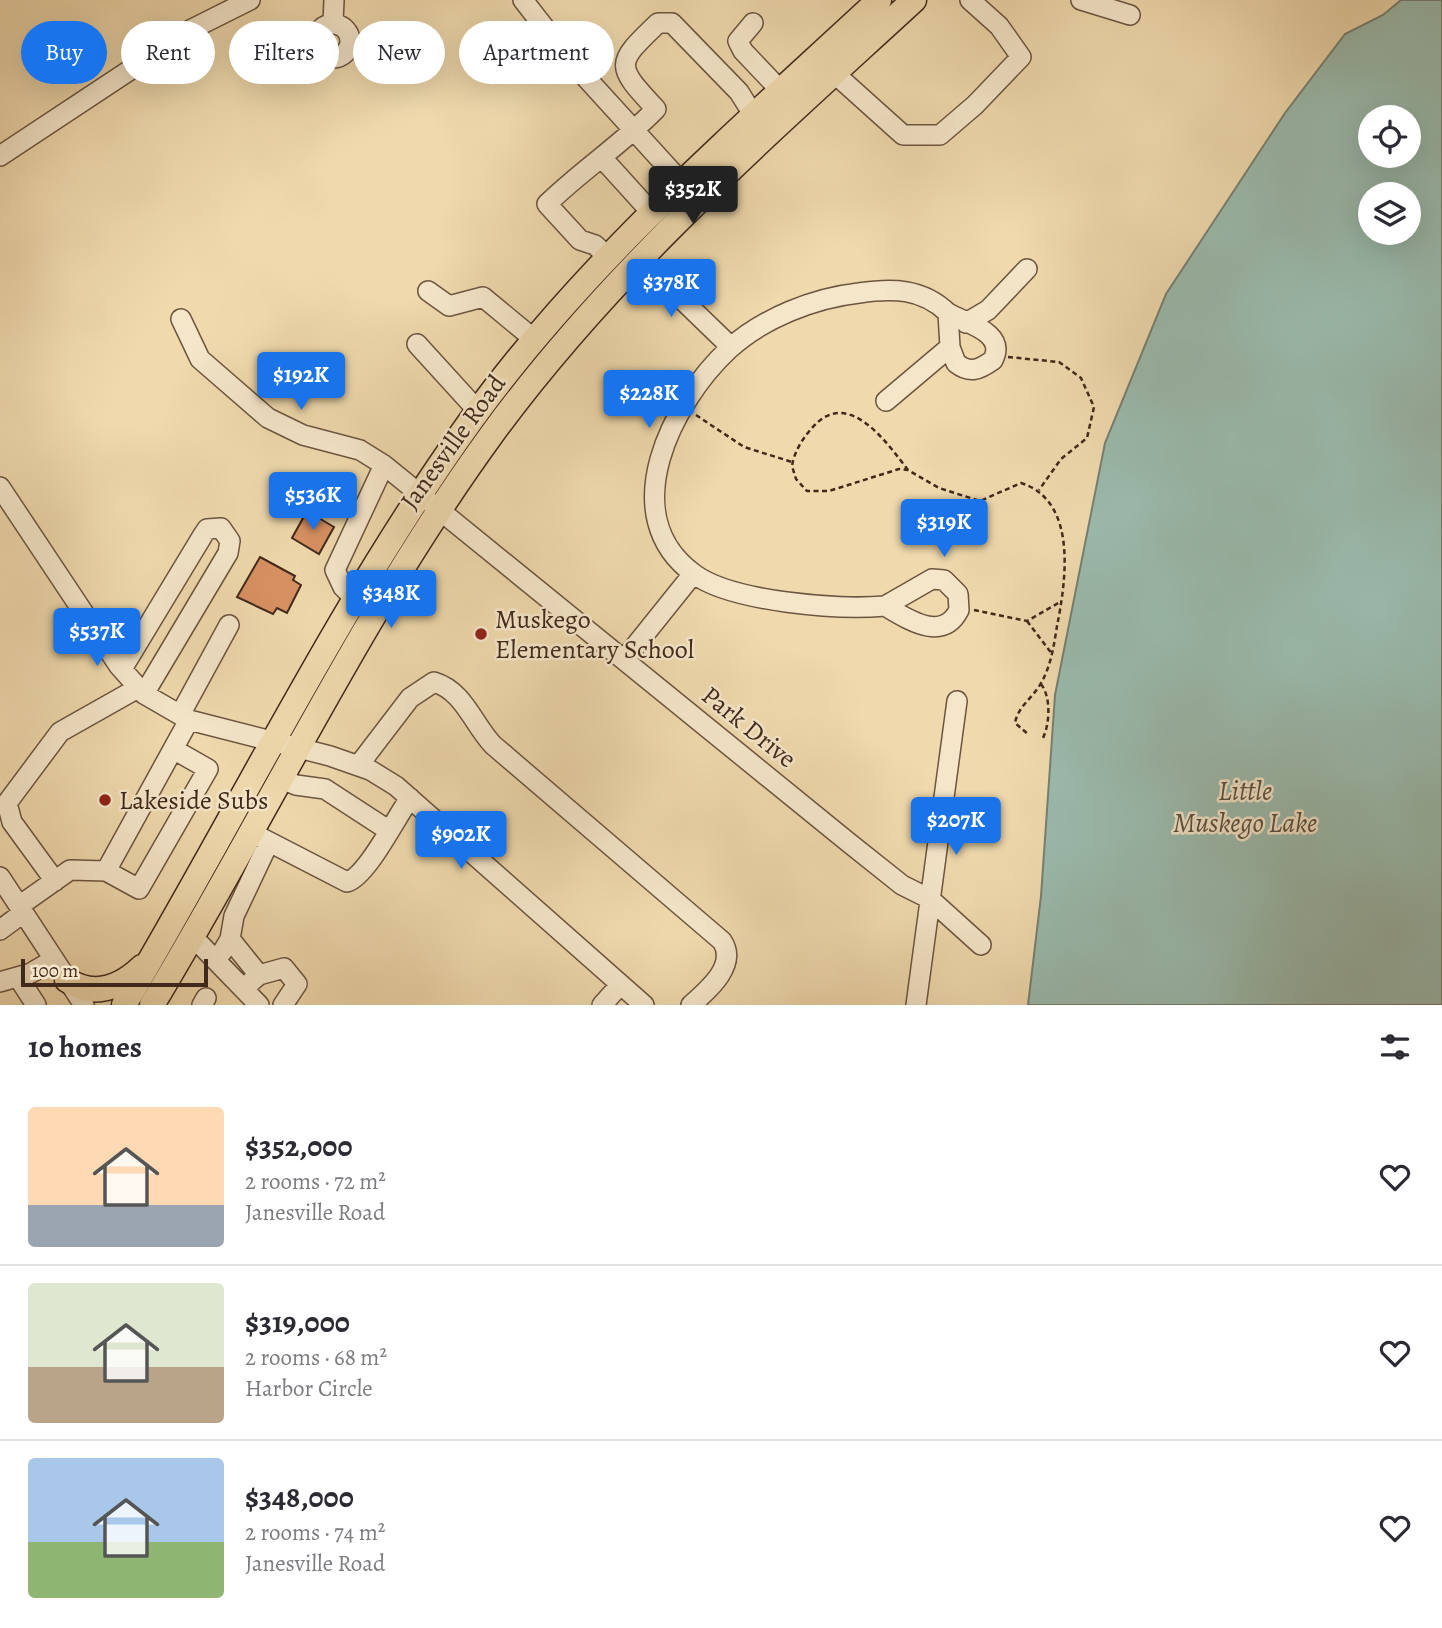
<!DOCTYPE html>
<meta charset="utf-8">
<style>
body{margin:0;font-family:Alegreya,serif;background:#f7f7f7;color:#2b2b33;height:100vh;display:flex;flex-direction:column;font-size:26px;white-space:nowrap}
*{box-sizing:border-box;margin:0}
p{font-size:23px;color:#7c7c81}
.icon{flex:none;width:38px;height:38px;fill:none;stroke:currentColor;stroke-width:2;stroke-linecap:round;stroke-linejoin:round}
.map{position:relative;height:1005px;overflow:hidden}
.drawer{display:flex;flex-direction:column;background:#fff;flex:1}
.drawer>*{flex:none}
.banner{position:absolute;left:21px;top:21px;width:700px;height:63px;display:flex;gap:14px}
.tools{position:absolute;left:1358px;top:105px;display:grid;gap:14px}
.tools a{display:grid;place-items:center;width:63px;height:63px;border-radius:50%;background:#fff;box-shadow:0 7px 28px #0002;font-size:35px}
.scale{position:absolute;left:21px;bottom:18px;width:187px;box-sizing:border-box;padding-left:7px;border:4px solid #41291c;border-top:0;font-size:19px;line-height:24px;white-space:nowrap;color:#41291c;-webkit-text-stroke:5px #f5e6ca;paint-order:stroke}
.price{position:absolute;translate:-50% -60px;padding:0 16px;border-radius:7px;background:#1a73e8;color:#fff;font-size:23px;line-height:46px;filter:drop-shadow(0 2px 4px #0008)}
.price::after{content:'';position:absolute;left:50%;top:42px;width:21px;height:16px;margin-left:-10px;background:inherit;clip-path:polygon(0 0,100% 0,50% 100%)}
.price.on{background:#222;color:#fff}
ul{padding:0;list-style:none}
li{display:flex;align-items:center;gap:21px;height:175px;padding:0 28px}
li+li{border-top:2px solid #e1e1e2}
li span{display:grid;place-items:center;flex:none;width:196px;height:140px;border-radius:7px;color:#555}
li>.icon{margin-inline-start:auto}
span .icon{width:84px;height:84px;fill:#fffc;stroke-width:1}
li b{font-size:30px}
h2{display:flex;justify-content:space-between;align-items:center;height:84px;padding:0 28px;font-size:30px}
.pill{padding:0 24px;border-radius:32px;background:#fff;box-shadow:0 7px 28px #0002;font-size:24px;line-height:63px}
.pill.on{background:#1a73e8;color:#fff}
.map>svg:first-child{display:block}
.water{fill:#9abaad;stroke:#768073;stroke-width:2;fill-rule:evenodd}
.building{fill:#d89163;stroke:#41291c;stroke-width:2}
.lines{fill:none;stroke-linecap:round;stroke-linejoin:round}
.minor-casing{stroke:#6c5540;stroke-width:22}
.major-casing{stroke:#41291c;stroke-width:27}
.path{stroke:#41291c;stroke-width:2.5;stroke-dasharray:5 3.5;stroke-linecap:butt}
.minor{stroke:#f5e6ca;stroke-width:19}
.major{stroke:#efd9ad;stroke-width:24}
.poi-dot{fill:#8f2418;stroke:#f5e6ca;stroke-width:2.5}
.labels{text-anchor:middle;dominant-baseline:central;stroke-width:5;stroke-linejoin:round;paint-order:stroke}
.street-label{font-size:26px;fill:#41291c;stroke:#f5e6ca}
.poi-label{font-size:26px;fill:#41291c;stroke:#f5e6ca;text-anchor:start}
.water-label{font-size:28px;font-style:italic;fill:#574d40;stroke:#f5e6ca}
</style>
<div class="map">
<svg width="1442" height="1005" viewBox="0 0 1442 1005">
<rect width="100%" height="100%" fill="#efd9ad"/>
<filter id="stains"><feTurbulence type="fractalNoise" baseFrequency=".00286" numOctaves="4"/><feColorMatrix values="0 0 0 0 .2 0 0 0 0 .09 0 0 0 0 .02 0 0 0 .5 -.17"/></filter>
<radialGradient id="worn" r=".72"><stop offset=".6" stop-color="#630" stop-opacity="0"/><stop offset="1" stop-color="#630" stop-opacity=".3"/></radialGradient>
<!-- water -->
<path class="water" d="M1401,0H1442V1005H1028L1041,896L1055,695L1105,443L1166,294L1285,113L1345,34L1383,15ZM1370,117H1409V156H1370ZM1370,194H1409V233H1370Z"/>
<!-- building -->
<path class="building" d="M307,511L334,527L319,554L292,538Z
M260,557L295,576L293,580L301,585L287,613L277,608L273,614L237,597Z"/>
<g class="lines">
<!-- minor casing -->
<g class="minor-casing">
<path id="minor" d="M523,0L569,59L682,183
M1081,0L1130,15
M333,23L334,0
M753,23L738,41L743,51L781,91
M316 41a17 17 0 1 1 34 0a17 17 0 1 1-34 0Z
M834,73L903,135H940L975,105L1021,57L999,26L970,0
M0,156L192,29L250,0
M603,159L652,213
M609,258L595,245L580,240L547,204C582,170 622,144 656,109C615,65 615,64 658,23H672L739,92L754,116
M640,259L731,347
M428,291L449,306L483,297L535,340
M948,313C965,323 1007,332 993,360C979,370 970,374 956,363L950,347Z
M181,319L200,359L268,418L303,435L360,450L384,465L848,842L902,885L930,899L981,945
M966,323L988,310L1027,269
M417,344L478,411
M886,401L950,347
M0,487L119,666L144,694L189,720L330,756L370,770L396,786L644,1005
M932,579L944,580L958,594L959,610C942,643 908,619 885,606Z
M355,599L343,587L335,570L384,465
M885,606C838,610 732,602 694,574C613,515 673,401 729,349C763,318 814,298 859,293C892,288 922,288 948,313
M624,660L693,574
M122,669L203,535L207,529L221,528L230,541L228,553L144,694
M180,715L229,625
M358,766L410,698L434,682C464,691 473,724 493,745L722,941C738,965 708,990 691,1005
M279,778L296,785L325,789L388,830
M250,832L347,882C367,876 395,819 410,798
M106,871L139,889L208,769L173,749
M0,877L84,1005
M55,881L12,822L7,803L60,732L138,688
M19,906L70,870L106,871L189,720
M0,930L23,913
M193,937L259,1005
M230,939L234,916L268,844
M223,951L230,939L259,975L245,987
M259,975L284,968L297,984L283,1005
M18,977L36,1005
M0,982L31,973L53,960
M202,1005L206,998
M602,1005L620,985
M916,1005L957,701"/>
</g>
<!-- major casing -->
<g class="major-casing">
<path id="major" d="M67,980C94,998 120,988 142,967
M124,1005C240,810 339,604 472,419C586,261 737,132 879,0
M152,1005C267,815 361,614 492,434C612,270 765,137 914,0"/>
</g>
<!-- path -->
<path class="path" d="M1008,357L1059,362L1081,378L1094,407L1087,438L1061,459L1039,490
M696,415L744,447L792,462
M908,470C887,443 848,386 812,428C803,438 794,452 792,466L796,479L807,491H829L899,469L908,470L939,488L980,501L1021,483C1078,501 1066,581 1057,626C1054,645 1051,666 1041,683C1033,698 1018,706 1015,723L1029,735
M974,610L1027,621L1062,601
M1027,621L1052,654
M1041,684C1051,697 1050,723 1043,738"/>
<!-- minor -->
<use href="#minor" class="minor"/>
<!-- major -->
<use href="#major" class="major"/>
</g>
<!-- markers -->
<g class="poi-dot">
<circle cx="481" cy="634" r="7"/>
<circle cx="105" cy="800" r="7"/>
</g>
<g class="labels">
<!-- street labels -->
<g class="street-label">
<text transform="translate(453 442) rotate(-54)">Janesville Road</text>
<text transform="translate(749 727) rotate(39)">Park Drive</text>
</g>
<!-- poi labels -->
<g class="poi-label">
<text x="495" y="619">Muskego<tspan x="495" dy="30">Elementary School</tspan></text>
<text x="119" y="800">Lakeside Subs</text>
</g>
<!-- water labels -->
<g class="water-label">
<text x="1245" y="791">Little<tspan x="1245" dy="32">Muskego Lake</tspan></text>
</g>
</g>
<rect width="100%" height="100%" filter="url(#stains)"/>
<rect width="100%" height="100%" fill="url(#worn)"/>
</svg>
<div class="tools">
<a><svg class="icon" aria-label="locate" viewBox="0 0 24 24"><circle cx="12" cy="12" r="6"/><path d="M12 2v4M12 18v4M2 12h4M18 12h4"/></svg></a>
<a><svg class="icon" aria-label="layers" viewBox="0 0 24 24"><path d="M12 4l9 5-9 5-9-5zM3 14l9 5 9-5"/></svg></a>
</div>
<div class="scale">100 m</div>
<b class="price on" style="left:693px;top:226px">$352K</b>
<b class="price" style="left:671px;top:319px">$378K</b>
<b class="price" style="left:301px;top:412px">$192K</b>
<b class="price" style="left:649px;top:430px">$228K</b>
<b class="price" style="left:313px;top:532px">$536K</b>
<b class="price" style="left:944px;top:559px">$319K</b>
<b class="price" style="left:391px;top:630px">$348K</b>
<b class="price" style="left:97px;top:668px">$537K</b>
<b class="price" style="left:956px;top:857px">$207K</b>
<b class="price" style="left:461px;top:871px">$902K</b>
<div class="banner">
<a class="pill on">Buy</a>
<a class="pill">Rent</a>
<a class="pill">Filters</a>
<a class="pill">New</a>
<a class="pill">Apartment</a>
</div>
</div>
<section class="drawer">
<h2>10 homes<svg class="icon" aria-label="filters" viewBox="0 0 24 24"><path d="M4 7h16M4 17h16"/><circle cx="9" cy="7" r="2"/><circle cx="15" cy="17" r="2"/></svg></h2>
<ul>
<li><span style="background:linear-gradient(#ffd9b3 70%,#9aa5b1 0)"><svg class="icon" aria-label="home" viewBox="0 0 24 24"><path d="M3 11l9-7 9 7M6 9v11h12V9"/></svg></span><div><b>$352,000</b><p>2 rooms · 72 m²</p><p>Janesville Road</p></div><svg class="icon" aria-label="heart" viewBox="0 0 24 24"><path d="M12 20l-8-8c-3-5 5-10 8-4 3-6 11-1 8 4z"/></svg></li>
<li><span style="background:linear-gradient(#dfe7d0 60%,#b9a48a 0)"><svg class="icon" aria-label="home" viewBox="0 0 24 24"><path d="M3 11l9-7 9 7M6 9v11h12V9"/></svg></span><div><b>$319,000</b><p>2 rooms · 68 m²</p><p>Harbor Circle</p></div><svg class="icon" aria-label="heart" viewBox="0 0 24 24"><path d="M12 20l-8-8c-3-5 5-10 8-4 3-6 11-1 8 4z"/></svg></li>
<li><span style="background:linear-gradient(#a9c7e8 60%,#8fb573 0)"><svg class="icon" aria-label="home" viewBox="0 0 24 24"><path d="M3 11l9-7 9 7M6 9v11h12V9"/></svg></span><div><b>$348,000</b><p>2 rooms · 74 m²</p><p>Janesville Road</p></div><svg class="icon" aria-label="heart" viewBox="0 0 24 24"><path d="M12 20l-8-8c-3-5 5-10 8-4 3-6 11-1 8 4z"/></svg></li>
</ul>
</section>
